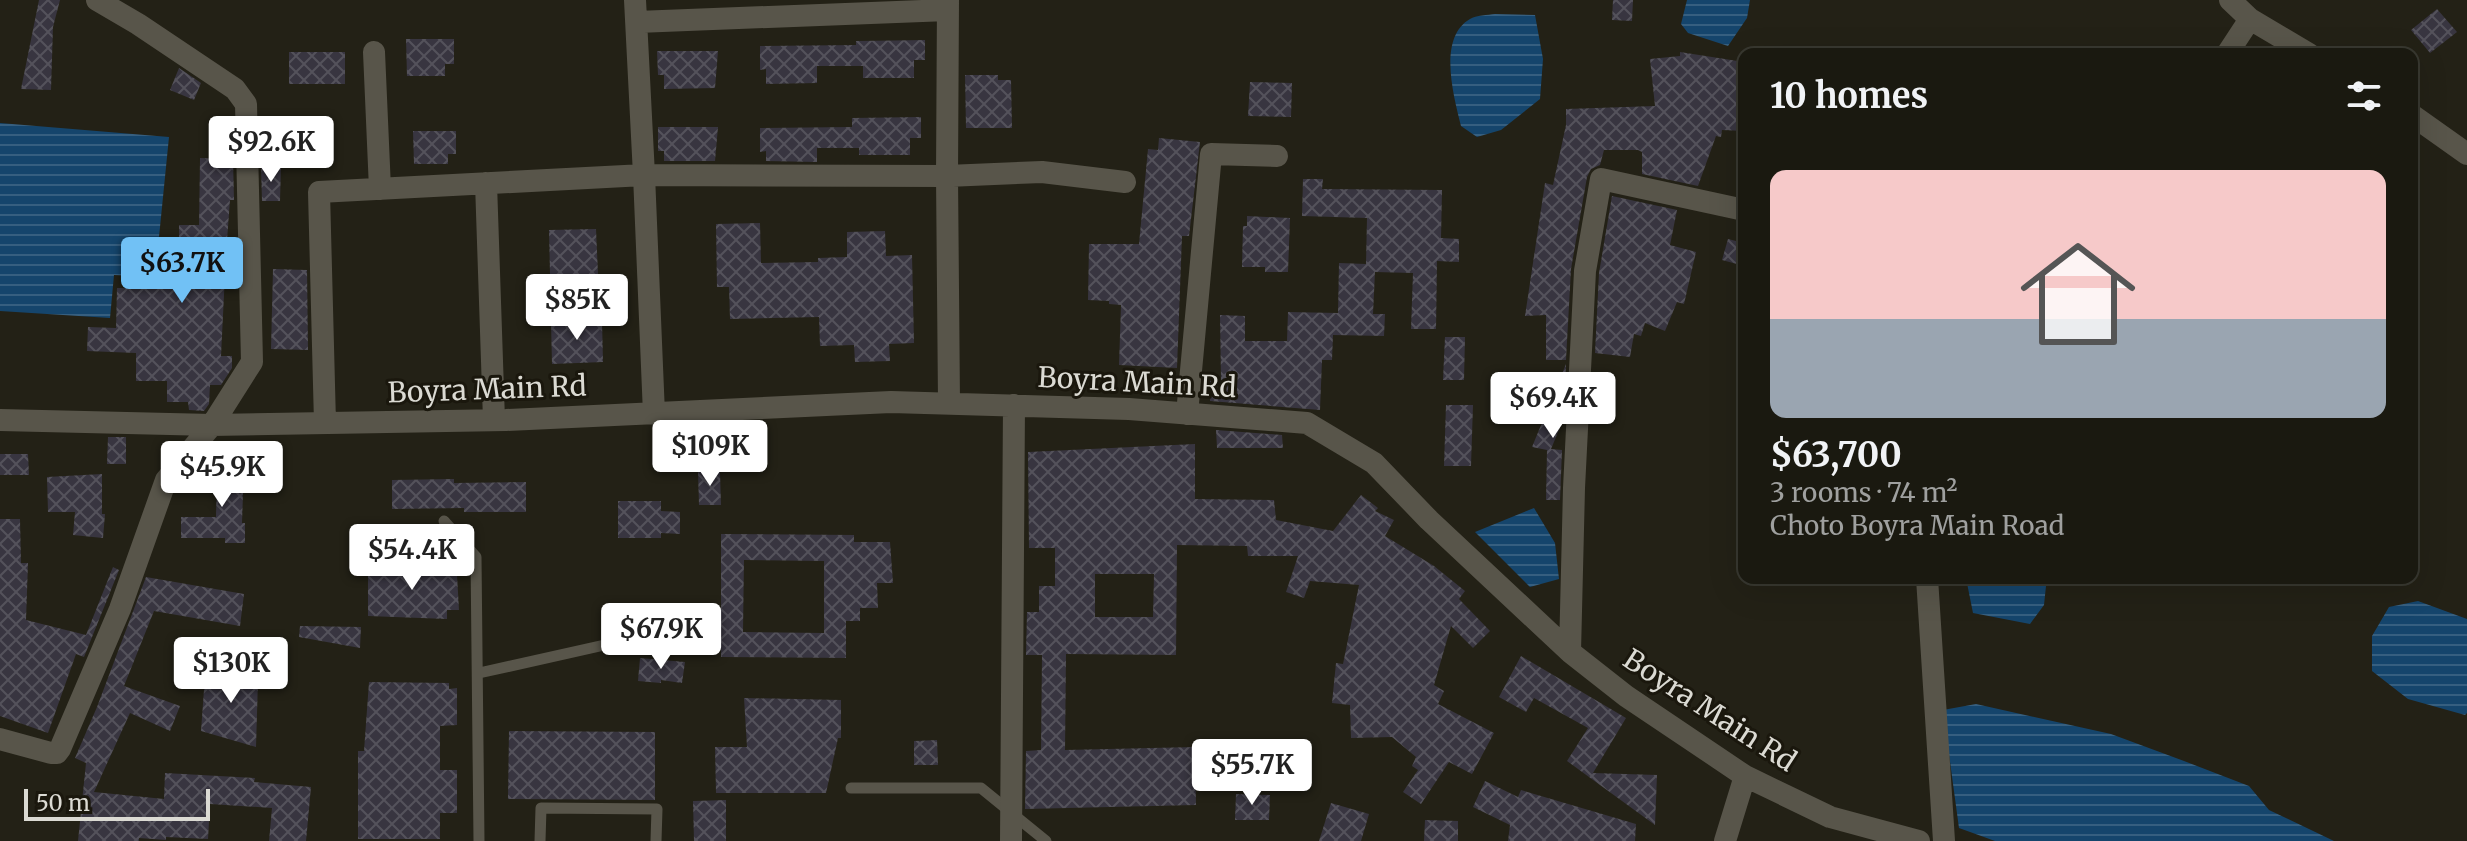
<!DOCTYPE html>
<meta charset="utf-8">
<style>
body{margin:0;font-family:Merriweather,serif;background:#232219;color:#f1f3f6;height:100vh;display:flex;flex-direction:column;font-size:30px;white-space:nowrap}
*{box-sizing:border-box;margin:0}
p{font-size:26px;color:#9fa09f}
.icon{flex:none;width:44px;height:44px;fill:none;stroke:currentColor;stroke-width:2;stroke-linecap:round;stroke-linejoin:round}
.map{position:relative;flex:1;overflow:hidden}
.sheet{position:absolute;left:1738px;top:48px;width:680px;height:536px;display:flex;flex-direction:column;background:#1a1910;border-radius:16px;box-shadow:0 8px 32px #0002,0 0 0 2px #383830}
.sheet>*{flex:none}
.scale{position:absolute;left:24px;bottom:20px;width:186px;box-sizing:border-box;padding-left:8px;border:4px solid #dbdad3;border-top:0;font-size:22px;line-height:28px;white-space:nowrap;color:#dbdad3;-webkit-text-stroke:6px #1a170d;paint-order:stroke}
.price{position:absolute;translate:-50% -68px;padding:0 18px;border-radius:8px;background:#fff;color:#222;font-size:26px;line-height:52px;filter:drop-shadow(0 2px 4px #0008)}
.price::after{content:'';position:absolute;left:50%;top:48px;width:24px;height:18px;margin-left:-12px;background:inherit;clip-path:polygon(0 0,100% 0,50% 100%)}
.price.on{background:#71c1f5;color:#111}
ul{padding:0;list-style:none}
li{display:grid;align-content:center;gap:16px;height:424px;padding:0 32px}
li span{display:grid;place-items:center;height:248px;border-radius:16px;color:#555}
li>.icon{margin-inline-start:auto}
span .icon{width:144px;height:144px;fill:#fffc;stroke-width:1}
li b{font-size:34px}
h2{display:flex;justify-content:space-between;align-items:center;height:96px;padding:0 32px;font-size:34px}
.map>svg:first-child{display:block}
.water{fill:url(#water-rules)}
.building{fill:url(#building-cross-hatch);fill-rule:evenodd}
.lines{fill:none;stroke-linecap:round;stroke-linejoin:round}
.service{stroke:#58554a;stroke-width:11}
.minor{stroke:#58554a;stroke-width:22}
.labels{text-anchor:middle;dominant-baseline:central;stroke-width:6;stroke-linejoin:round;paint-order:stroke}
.street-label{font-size:28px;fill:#dbdad3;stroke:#1a170d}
</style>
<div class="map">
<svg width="2467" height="841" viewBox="0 0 2467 841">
<defs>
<pattern id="water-rules" width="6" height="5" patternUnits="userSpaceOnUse" patternTransform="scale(2)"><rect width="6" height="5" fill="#15456c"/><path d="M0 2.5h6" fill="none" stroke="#365f80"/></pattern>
<pattern id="building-cross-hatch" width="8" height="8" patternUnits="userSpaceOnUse" patternTransform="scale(2)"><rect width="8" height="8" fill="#383540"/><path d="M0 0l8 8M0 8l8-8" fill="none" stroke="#54525b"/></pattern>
</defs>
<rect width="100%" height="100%" fill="#232116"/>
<!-- water -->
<path class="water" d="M1687,0H1750L1747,18L1728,46L1688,33L1681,24Z
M1495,14L1535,15L1543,59L1540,99L1501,130L1477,137L1461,126C1454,97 1437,38 1470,19C1476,15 1488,15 1495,14Z
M0,123L169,137L155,277L114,275L110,318L0,311Z
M1534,508L1555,543L1559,579L1530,587L1475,532Z
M1966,578H2037L2046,586L2044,605L2030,624L1973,613Z
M2418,601L2467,619V713L2465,715L2408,699L2372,671V636L2389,607Z
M1976,704L2111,734L2184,761L2249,786L2269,810L2334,841H1995L1959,828L1943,710Z"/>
<!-- building -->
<path class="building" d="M39,0H60L53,27L51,90L21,89Z
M1613,0H1633L1632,21L1612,20Z
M2437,9L2457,32L2430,53L2411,30Z
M406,39H454V64H445V76H407Z
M925,40V60H914V78H863V66H817V83L766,84V69L760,70V46L856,45V41Z
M657,51H718L715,88L664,89V75H658Z
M289,52H345V84H289Z
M1680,52L1744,62V131L1722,130L1721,137L1716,136L1698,186L1642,174V152L1638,150H1604L1600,165L1591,169L1587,177L1571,269L1566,360H1546V315L1525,316L1545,183L1553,185L1566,125V109L1655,106L1650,59L1680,56Z
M179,68L201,83L194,100L170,90Z
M965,75H998V80H1011L1012,128H966Z
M1250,82L1292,83L1291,117L1248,116Z
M921,117V138H910V155H859V148H817V162L766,161V151L760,152V128L852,127V118Z
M658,127H718L715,161H664V151H658Z
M413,131H456V154H448V164H414Z
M1159,138L1200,142L1189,236H1182L1177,368L1119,365L1121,305L1109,304V301L1088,300L1089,244H1139L1148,149L1158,150Z
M200,158L233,159L234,200H230L226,254L221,356H232V368L221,385H210L209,404L204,411L189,410L188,402H167V381H136V353L87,351L88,327L116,328L117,288H179V225H199Z
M261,167H281L280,201H262Z
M1303,179H1323L1322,189L1442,190L1441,238L1459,239V262L1437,261L1436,329H1411L1413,273L1375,272L1373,314H1385L1384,336L1333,335L1332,360H1322L1320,410L1210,401V381H1221L1220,315L1245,316V341H1287L1288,312L1338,313L1339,263L1366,264L1367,218L1302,216Z
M1612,196L1677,210L1670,245L1696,252L1684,304L1677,302L1665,331L1645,323L1641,336L1634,334L1630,357L1595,353L1599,273Z
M1247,216L1290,218L1288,272H1265V267H1242L1243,226H1247Z
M760,223L761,263L818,262V258L847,257V232L885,231L886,256L912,255L914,343L889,344L890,361L855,362L854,345L820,346L819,317L730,319L729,287H717L716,224Z
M596,229L598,274L550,275L549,230Z
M1728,239L1744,243V266L1722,260Z
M273,269L307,270L308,350L271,349Z
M602,321L603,362L552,364L551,322Z
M1445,337H1465L1464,380H1443Z
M1566,364L1564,418L1551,449L1562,450L1560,500H1546L1547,450L1532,447Z
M1446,405H1473L1471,466H1444Z
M1216,430L1282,435L1283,448H1217Z
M108,437H126V464H107Z
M1195,444V499L1274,500L1276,520L1333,531L1361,495L1378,508L1375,511L1394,520L1385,536L1434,566L1465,591L1459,599L1490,631L1473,648L1451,626L1434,685L1444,691L1438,704L1494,733L1472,774L1449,762L1421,804L1403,792L1418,770L1412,766L1416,757L1392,737L1351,738L1350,705L1332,703L1336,663L1343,664L1359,585L1310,581L1304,598L1286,592L1298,556H1248L1247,546L1177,545L1176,655L1066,654L1065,750L1195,747L1196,805L1025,809L1026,751L1041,750L1042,655H1026L1027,612H1039V586H1055V548H1029L1028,452ZM1095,574H1154L1153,617H1095Z
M0,454H28L29,475H0Z
M217,463L244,464L242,523H245V543H225V538H181V517H216Z
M698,472H720L721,505H699Z
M102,474V514H105L103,538L73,535L75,512H48L47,477Z
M454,479V483L526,482V512H464V508L392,509V480Z
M618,501H661V511L680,512V534L661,533V538H618Z
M0,519H20L21,563H28L26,620L86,635L113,567L119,570L84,657L76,654L48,733L0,716Z
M721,534L854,535V542H890L893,583H877L878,608H860V621H846V658L721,657ZM744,560L824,561V633L743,632Z
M384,564H436V575H457L459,610H447V619L368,616V573L384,574Z
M146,577L244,594L240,626L154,611L124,686L180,706L170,731L130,713L94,792L164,799L165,773L255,778L254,782L311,787L306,841H269L272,808L210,804L208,839L166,837V840L139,838V841H78L86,763L75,758L97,707Z
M300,626L361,627L360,648L299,637Z
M1521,656L1626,718L1593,773L1657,775L1655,825L1567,761L1588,728L1534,698L1526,712L1499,697Z
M640,658L685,662L682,683L661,680V683L638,681Z
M214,664L244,666L243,679L258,680L256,747L201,731L205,676L214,677Z
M369,682L449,683V689L457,688V725L440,726V770H457V813H440V839H358V751H364Z
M744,698L841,700V738H838L826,793H716L715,747H747Z
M509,731L655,732V800L508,799Z
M937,740L938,765H914V741Z
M1485,781L1518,797L1521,790L1636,824L1635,841H1508L1510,825L1473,807Z
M1236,794L1270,795L1269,820H1235Z
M726,800V841H694L693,801Z
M1331,803L1369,814L1361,841H1319Z
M1425,820L1458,821V841H1424Z"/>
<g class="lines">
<!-- service -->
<path class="service" d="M444,521L476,557L479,841
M479,673L609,644L707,638
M851,788H981L1046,841
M540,841L541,808L657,809L656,841"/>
<!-- minor -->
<path class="minor" d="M635,0L644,175L947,176L1042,172L1125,182
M948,0L947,176L949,403
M2230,0L2250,19L2309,54
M637,22L948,10
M374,52L380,189
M2227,54L2250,19
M2412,115L2467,154
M486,183L494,420
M1187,414L1211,154L1277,156
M0,420L212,425L506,420L891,402L1129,409L1307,423L1374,463L1429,520L1570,652L1626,696L1745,776L1830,817L1919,841
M325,423L319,192L644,175L654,414
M1927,578L1944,841
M1570,652L1574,488L1585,271L1601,179L1744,210
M0,739L51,753H57L60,749L120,609L166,480L212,425L252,362L246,104L235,89L138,24L97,0
M1011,841L1014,405
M1725,841L1745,776"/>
</g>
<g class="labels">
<!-- street labels -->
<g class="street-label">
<text transform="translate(1137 382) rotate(3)">Boyra Main Rd</text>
<text transform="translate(487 389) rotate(-2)">Boyra Main Rd</text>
<text transform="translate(1710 710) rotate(33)">Boyra Main Rd</text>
</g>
</g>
</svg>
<div class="scale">50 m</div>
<b class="price" style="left:271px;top:184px">$92.6K</b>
<b class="price on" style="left:182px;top:305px">$63.7K</b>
<b class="price" style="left:577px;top:342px">$85K</b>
<b class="price" style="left:1553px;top:440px">$69.4K</b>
<b class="price" style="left:710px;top:488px">$109K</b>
<b class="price" style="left:222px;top:509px">$45.9K</b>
<b class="price" style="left:412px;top:592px">$54.4K</b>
<b class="price" style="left:661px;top:671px">$67.9K</b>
<b class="price" style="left:231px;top:705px">$130K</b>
<b class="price" style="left:1252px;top:807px">$55.7K</b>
<section class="sheet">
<h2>10 homes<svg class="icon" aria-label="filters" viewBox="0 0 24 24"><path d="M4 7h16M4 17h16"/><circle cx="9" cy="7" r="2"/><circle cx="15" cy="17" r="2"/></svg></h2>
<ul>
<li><span style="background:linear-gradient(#f6c9c9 60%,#9aa5b1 0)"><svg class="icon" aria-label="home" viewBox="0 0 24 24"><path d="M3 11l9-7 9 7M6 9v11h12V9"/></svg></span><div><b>$63,700</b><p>3 rooms · 74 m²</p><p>Choto Boyra Main Road</p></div></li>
</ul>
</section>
</div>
